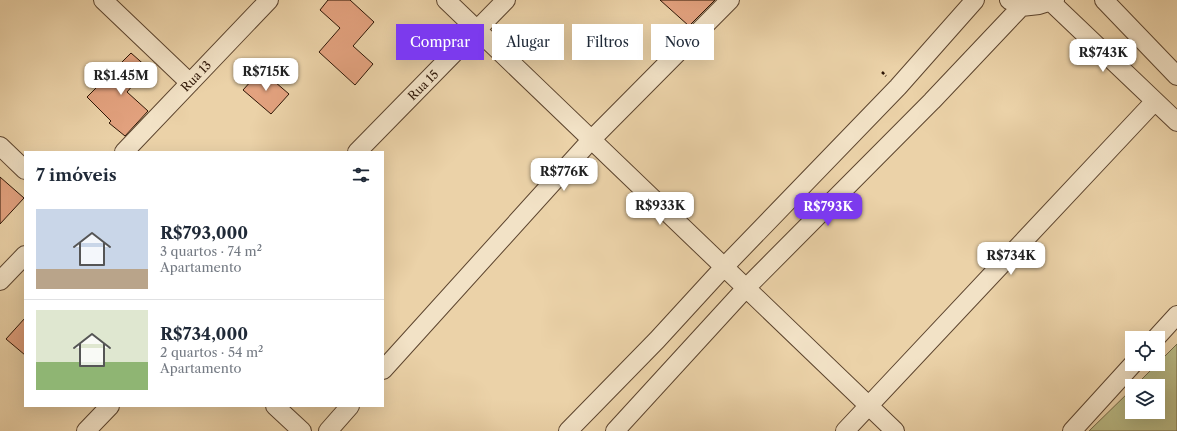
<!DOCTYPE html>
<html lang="pt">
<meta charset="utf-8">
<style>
body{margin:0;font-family:"Libre Caslon Text",serif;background:#f6f6f7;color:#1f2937;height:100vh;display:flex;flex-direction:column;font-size:15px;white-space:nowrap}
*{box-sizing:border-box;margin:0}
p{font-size:13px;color:#747a83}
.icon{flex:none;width:22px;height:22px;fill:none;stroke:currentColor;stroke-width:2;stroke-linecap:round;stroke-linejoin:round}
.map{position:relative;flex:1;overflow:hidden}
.details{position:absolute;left:24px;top:151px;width:360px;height:256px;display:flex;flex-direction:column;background:#fff;border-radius:0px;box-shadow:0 4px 16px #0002}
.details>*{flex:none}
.guide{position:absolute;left:396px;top:24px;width:380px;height:36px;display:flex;gap:8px}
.tools{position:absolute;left:1125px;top:331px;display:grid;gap:8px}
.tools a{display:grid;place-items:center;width:40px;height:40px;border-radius:0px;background:#fff;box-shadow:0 4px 16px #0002;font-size:20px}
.price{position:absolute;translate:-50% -34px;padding:0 9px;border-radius:8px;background:#fff;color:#222;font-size:13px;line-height:26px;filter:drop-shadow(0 1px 2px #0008)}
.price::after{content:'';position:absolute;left:50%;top:24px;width:12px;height:9px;margin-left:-6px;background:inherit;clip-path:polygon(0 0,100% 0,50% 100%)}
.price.selected{background:#7c3aed;color:#fff}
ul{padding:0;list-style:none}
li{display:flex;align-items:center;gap:12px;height:100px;padding:0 12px}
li+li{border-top:1px solid #e0e1e3}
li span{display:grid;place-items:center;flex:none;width:112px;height:80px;border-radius:0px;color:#555}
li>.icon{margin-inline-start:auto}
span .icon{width:48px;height:48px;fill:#fffc;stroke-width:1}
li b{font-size:17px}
h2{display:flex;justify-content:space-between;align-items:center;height:48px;padding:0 12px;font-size:17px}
.chip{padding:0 14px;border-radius:0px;background:#fff;box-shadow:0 4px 16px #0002;font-size:14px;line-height:36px}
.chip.selected{background:#7c3aed;color:#fff}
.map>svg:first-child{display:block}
.green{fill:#babb86;stroke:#746846}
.building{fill:#e3a27f;stroke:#2d1505}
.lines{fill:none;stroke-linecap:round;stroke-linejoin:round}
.minor-casing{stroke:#5c442e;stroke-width:20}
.path{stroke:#2d1505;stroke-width:2.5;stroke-dasharray:3 2;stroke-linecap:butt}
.minor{stroke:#f2e2c6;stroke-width:18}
.labels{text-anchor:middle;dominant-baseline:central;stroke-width:3.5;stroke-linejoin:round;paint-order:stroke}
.street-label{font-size:12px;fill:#2d1505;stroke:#f2e2c6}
</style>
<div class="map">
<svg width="1177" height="431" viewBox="0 0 1177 431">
<rect width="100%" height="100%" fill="#ebd2a8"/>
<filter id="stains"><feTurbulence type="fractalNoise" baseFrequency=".005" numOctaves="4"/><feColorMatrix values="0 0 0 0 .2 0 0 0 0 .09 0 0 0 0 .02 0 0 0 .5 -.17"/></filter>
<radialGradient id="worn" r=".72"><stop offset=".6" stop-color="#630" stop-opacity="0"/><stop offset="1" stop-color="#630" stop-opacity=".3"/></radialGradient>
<!-- green -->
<path class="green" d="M1177,344V431H1089L1132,389V412H1158V386H1135Z"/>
<!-- building -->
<path class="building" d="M328,0H350L374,22L353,46L373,64L355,85L319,52L340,28L320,10Z
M660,0H715L689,26Z
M131,53L148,68L127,92L148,111L125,136L109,123L111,121L87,97Z
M261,70L289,94L271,114L243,90Z
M0,177L24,198L0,224Z
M25,318V355L6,339Z"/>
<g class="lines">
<!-- minor casing -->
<g class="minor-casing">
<path id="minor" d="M103,0L190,83
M446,0L895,431
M1009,0L1021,7L1039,5L1055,0
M1104,0L1177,76
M1051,2L1177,122
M0,146L25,170
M124,152L269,0
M357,152L506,0
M0,281L25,255
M1156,338L1177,315
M383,370L591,140L730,0
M275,406L302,431
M86,431L110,406
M328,431L350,406
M568,431L657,340L724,267L898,87L975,0
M615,431L746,288L932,101L1021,7
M845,431L1155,101
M1072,431L1133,364"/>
</g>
<!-- path -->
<path class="path" d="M882,72L886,76"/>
<!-- minor -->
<use href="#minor" class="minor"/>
</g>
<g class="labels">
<!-- street labels -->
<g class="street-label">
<text transform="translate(196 76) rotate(-46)">Rua 13</text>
<text transform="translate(423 85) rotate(-45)">Rua 15</text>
</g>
</g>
<rect width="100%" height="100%" filter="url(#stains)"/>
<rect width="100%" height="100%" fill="url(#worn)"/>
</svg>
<div class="tools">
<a><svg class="icon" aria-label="locate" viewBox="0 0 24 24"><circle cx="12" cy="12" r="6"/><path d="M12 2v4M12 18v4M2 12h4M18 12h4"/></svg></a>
<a><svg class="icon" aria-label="layers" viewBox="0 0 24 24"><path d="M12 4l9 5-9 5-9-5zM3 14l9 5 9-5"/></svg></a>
</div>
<b class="price" style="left:1103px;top:73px">R$743K</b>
<b class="price" style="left:266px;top:92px">R$715K</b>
<b class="price" style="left:121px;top:96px">R$1.45M</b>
<b class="price" style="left:564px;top:192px">R$776K</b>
<b class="price" style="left:660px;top:226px">R$933K</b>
<b class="price selected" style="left:828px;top:227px">R$793K</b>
<b class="price" style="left:1011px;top:276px">R$734K</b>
<div class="guide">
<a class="chip selected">Comprar</a>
<a class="chip">Alugar</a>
<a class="chip">Filtros</a>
<a class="chip">Novo</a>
</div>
<section class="details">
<h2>7 imóveis<svg class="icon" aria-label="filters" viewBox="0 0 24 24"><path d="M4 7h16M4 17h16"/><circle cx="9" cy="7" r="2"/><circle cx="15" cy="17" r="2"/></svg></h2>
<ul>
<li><span style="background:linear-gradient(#c9d6e8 75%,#b9a48a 0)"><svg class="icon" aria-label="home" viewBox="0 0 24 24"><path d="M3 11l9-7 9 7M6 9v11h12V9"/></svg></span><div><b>R$793,000</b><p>3 quartos · 74 m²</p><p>Apartamento</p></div></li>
<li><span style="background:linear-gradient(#dfe7d0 65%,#8fb573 0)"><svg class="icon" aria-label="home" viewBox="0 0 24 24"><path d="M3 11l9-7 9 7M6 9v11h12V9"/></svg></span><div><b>R$734,000</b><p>2 quartos · 54 m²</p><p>Apartamento</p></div></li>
</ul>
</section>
</div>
